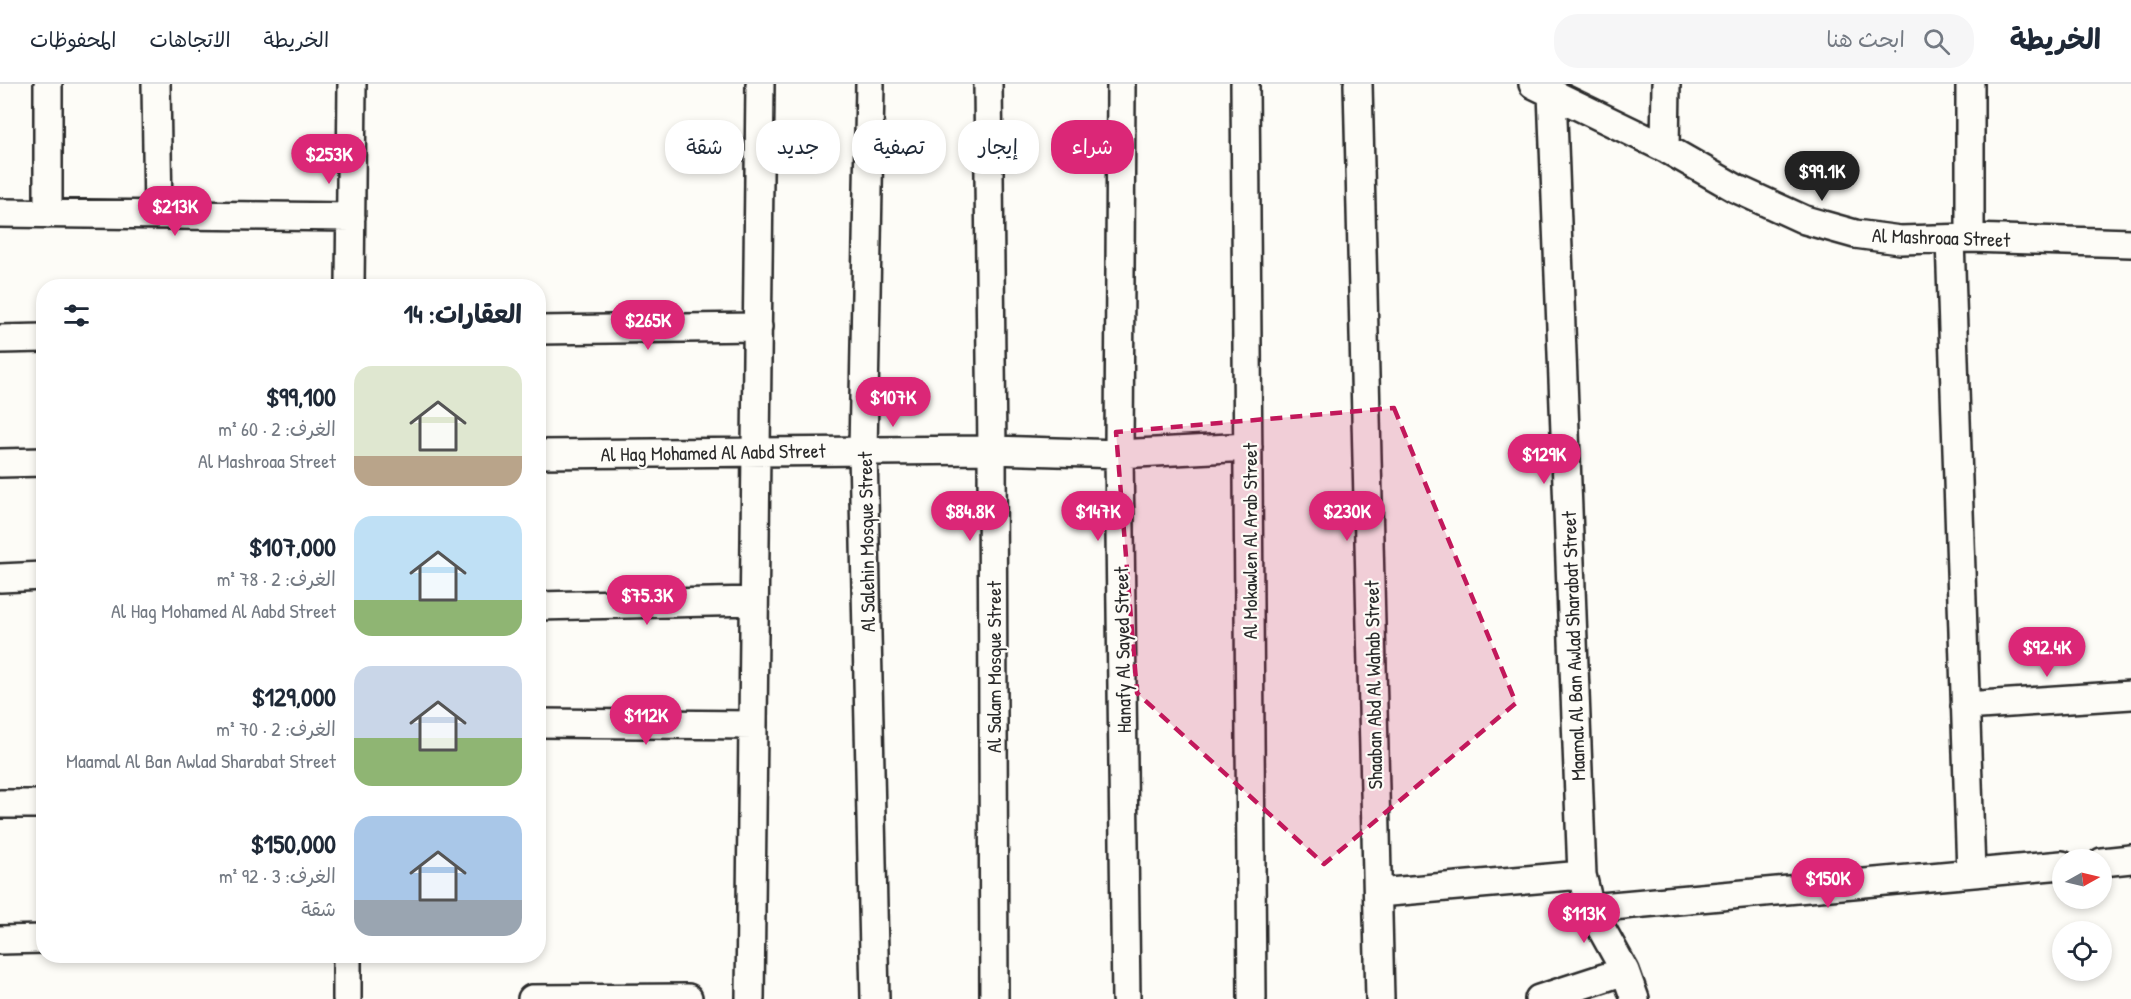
<!DOCTYPE html>
<html lang="ar">
<meta charset="utf-8">
<style>
body{margin:0;font-family:"Patrick Hand","Playpen Sans Arabic",sans-serif;background:#f6f6f7;color:#1f2937;direction:rtl;height:100vh;display:flex;flex-direction:column;font-size:22px;white-space:nowrap}
*{box-sizing:border-box;margin:0}
p{font-size:20px;color:#747a83}
.icon{flex:none;width:33px;height:33px;fill:none;stroke:currentColor;stroke-width:2;stroke-linecap:round;stroke-linejoin:round}
.map{position:relative;flex:1;overflow:hidden;direction:ltr}
.drawer{position:absolute;left:36px;top:195px;width:510px;height:684px;display:flex;flex-direction:column;background:#fff;border-radius:24px;box-shadow:0 3px 9px #0003;direction:rtl}
.drawer>*{flex:none}
.guide{position:absolute;left:564px;top:36px;width:570px;height:54px;direction:rtl;display:flex;gap:12px}
.needle{width:39px;rotate:82deg}
.tools{position:absolute;left:2052px;top:765px;display:grid;gap:12px}
.tools a{display:grid;place-items:center;width:60px;height:60px;border-radius:50%;background:#fff;box-shadow:0 3px 9px #0003;font-size:30px}
.price{position:absolute;translate:-50% -51px;padding:0 14px;border-radius:21px;background:#db2777;color:#fff;font-size:20px;line-height:39px;filter:drop-shadow(0 2px 3px #0008)}
.price::after{content:'';position:absolute;left:50%;top:36px;width:18px;height:14px;margin-left:-9px;background:inherit;clip-path:polygon(0 0,100% 0,50% 100%)}
.price.on{background:#222;color:#fff}
ul{padding:0;list-style:none}
li{display:flex;align-items:center;gap:18px;height:150px;padding:0 24px}
li span{display:grid;place-items:center;flex:none;width:168px;height:120px;border-radius:18px;color:#555}
li>.icon{margin-inline-start:auto}
span .icon{width:72px;height:72px;fill:#fffc;stroke-width:1}
li b{font-size:26px}
h2{display:flex;justify-content:space-between;align-items:center;height:72px;padding:0 24px;font-size:26px}
.tag{padding:0 21px;border-radius:24px;background:#fff;box-shadow:0 3px 9px #0003;font-size:21px;line-height:54px}
.tag.on{background:#db2777;color:#fff}
header{display:flex;align-items:center;gap:36px;box-sizing:border-box;height:84px;padding:0 30px;background:#fff;border-bottom:2px solid #e0e1e3}
header strong{font-size:28px}
nav{display:flex;gap:33px;margin-inline-start:auto;font-size:21px}
.search{width:420px;height:54px;background:#f6f6f7;display:flex;align-items:center;gap:15px;box-sizing:border-box;padding:0 21px;border-radius:24px;color:#747a83;font-size:22px}
.map>svg:first-child{display:block}
.lines{fill:none;stroke-linecap:round;stroke-linejoin:round}
.minor-casing{stroke:#2b2b2b;stroke-width:32}
.minor{stroke:#fdfcf7;stroke-width:27}
.marked{fill:#c2185b;fill-opacity:0.2;stroke:#c2185b;stroke-width:4.5;stroke-dasharray:12 8;stroke-linejoin:round}
.labels{text-anchor:middle;dominant-baseline:central;stroke-width:4.5;stroke-linejoin:round;paint-order:stroke}
.street-label{font-size:20px;fill:#2b2b2b;stroke:#fdfcf7}
</style>
<header>
<strong>الخريطة</strong>
<div class="search"><svg class="icon" aria-label="search" viewBox="0 0 24 24"><circle cx="10" cy="10" r="6"/><path d="M15 15l6 6"/></svg>ابحث هنا</div>
<nav><a>الخريطة</a><a>الاتجاهات</a><a>المحفوظات</a></nav>
</header>
<div class="map">
<svg width="2131" height="915" viewBox="0 0 2131 915">
<rect width="100%" height="100%" fill="#fdfcf7"/>
<filter id="ink" filterUnits="userSpaceOnUse"><feTurbulence type="fractalNoise" baseFrequency=".0167" numOctaves="2"/><feDisplacementMap in="SourceGraphic" scale="12" xChannelSelector="R" yChannelSelector="G"/><feConvolveMatrix kernelMatrix="1 2 1 2 8 2 1 2 1" color-interpolation-filters="sRGB"/></filter>
<g filter="url(#ink)">
<g class="lines">
<!-- minor casing -->
<g class="minor-casing">
<path id="minor" d="M48,0V130
M156,0L158,131
M870,0L863,367L875,915
M988,0L992,366L994,915
M1121,0L1119,370L1126,915
M1245,0L1252,915
M1358,0L1380,915
M1533,0L1665,64L1737,105L1805,136L1855,150L1900,156L1970,154L2131,159
M1970,0V154
M1552,9L1582,791L1590,824L1625,887L1635,915
M1665,64L1666,0
M0,129L351,133
M1950,155L1971,789
M350,202L352,0
M538,246L758,243
M0,255L44,254
M538,370L992,366L1119,370L1248,363
M0,379L44,378
M0,494L44,492
M538,522L754,517
M1965,622L2131,611
M538,639L753,641
M0,720H44
M2102,778L2131,775
M1378,809L1582,791
M1590,824L2062,781
M0,856L44,855
M347,915V872
M532,915L688,914
M750,915L760,0
M1539,915L1625,887"/>
</g>
<!-- minor -->
<use href="#minor" class="minor"/>
</g>
</g>
<!-- marked area -->
<path class="marked" d="M1394,324L1516,619L1324,780L1137,609L1116,348Z"/>
<g class="labels">
<!-- street labels -->
<g class="street-label">
<text transform="translate(1941 153) rotate(2)">Al Mashroaa Street</text>
<text transform="translate(713 368) rotate(-1)">Al Hag Mohamed Al Aabd Street</text>
<text transform="translate(1249 457) rotate(-90)">Al Mokawlen Al Arab Street</text>
<text transform="translate(866 458) rotate(-91)">Al Salehin Mosque Street</text>
<text transform="translate(1573 562) rotate(-92)">Maamal Al Ban Awlad Sharabat Street</text>
<text transform="translate(1122 566) rotate(-91)">Hanafy Al Sayed Street</text>
<text transform="translate(993 583) rotate(-90)">Al Salam Mosque Street</text>
<text transform="translate(1373 601) rotate(-91)">Shaaban Abd Al Wahab Street</text>
</g>
</g>
</svg>
<div class="tools">
<a><svg class="needle" viewBox="-14 -14 28 28"><path d="M0-13l5 13h-10z" fill="#e53935"/><path d="M0 13l5-13h-10z" fill="#747a83"/></svg></a>
<a><svg class="icon" aria-label="locate" viewBox="0 0 24 24"><circle cx="12" cy="12" r="6"/><path d="M12 2v4M12 18v4M2 12h4M18 12h4"/></svg></a>
</div>
<b class="price" style="left:329px;top:101px">$253K</b>
<b class="price on" style="left:1822px;top:118px">$99.1K</b>
<b class="price" style="left:175px;top:153px">$213K</b>
<b class="price" style="left:648px;top:267px">$265K</b>
<b class="price" style="left:893px;top:344px">$107K</b>
<b class="price" style="left:1544px;top:401px">$129K</b>
<b class="price" style="left:970px;top:458px">$84.8K</b>
<b class="price" style="left:1098px;top:458px">$147K</b>
<b class="price" style="left:1347px;top:458px">$230K</b>
<b class="price" style="left:647px;top:542px">$75.3K</b>
<b class="price" style="left:2047px;top:594px">$92.4K</b>
<b class="price" style="left:646px;top:662px">$112K</b>
<b class="price" style="left:1828px;top:825px">$150K</b>
<b class="price" style="left:1584px;top:860px">$113K</b>
<div class="guide">
<a class="tag on">شراء</a>
<a class="tag">إيجار</a>
<a class="tag">تصفية</a>
<a class="tag">جديد</a>
<a class="tag">شقة</a>
</div>
<section class="drawer">
<h2>العقارات: 14<svg class="icon" aria-label="filters" viewBox="0 0 24 24"><path d="M4 7h16M4 17h16"/><circle cx="9" cy="7" r="2"/><circle cx="15" cy="17" r="2"/></svg></h2>
<ul>
<li><span style="background:linear-gradient(#dfe7d0 75%,#b9a48a 0)"><svg class="icon" aria-label="home" viewBox="0 0 24 24"><path d="M3 11l9-7 9 7M6 9v11h12V9"/></svg></span><div><b>$99,100</b><p>الغرف: 2 · 60 m²</p><p>Al Mashroaa Street</p></div></li>
<li><span style="background:linear-gradient(#bfe0f5 70%,#8fb573 0)"><svg class="icon" aria-label="home" viewBox="0 0 24 24"><path d="M3 11l9-7 9 7M6 9v11h12V9"/></svg></span><div><b>$107,000</b><p>الغرف: 2 · 78 m²</p><p>Al Hag Mohamed Al Aabd Street</p></div></li>
<li><span style="background:linear-gradient(#c9d6e8 60%,#8fb573 0)"><svg class="icon" aria-label="home" viewBox="0 0 24 24"><path d="M3 11l9-7 9 7M6 9v11h12V9"/></svg></span><div><b>$129,000</b><p>الغرف: 2 · 70 m²</p><p>Maamal Al Ban Awlad Sharabat Street</p></div></li>
<li><span style="background:linear-gradient(#a9c7e8 70%,#9aa5b1 0)"><svg class="icon" aria-label="home" viewBox="0 0 24 24"><path d="M3 11l9-7 9 7M6 9v11h12V9"/></svg></span><div><b>$150,000</b><p>الغرف: 3 · 92 m²</p><p>شقة</p></div></li>
</ul>
</section>
</div>
